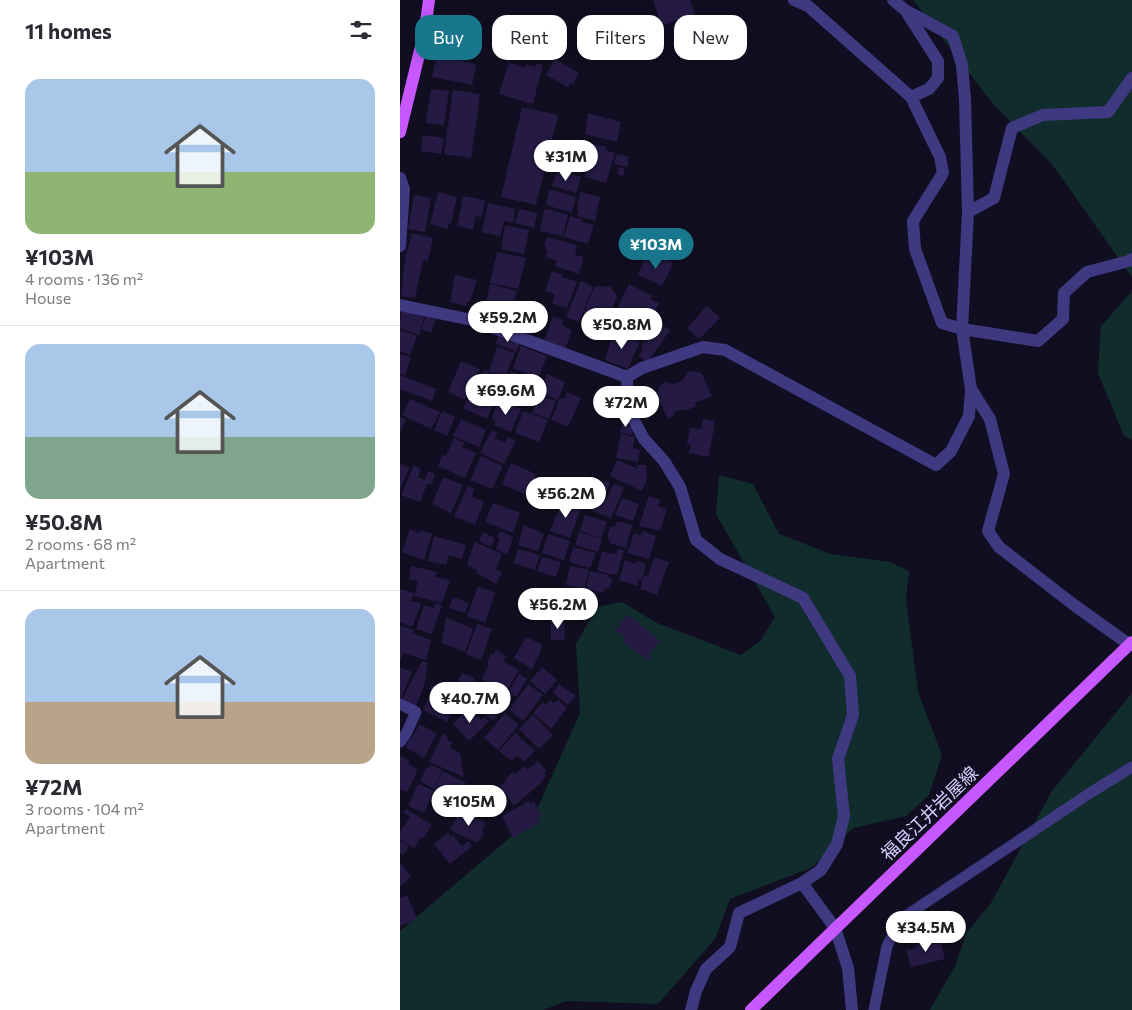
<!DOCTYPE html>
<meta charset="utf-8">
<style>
body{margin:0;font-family:Commissioner,"Noto Sans JP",sans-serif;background:#f7f7f7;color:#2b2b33;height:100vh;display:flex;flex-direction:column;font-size:19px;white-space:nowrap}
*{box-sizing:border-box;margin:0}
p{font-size:16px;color:#7c7c81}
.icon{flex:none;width:28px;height:28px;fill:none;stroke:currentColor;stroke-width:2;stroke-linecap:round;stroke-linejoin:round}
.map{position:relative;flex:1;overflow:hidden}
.details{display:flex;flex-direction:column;background:#fff;width:400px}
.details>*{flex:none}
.hud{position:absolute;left:15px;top:15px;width:475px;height:45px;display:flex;gap:10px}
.price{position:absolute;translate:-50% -42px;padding:0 11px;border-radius:18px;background:#fff;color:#222;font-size:16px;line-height:32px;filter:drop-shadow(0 1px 2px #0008)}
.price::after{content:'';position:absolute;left:50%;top:30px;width:15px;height:11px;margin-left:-8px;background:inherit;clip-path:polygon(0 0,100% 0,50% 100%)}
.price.current{background:#18778c;color:#fff}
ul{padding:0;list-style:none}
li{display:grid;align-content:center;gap:10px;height:265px;padding:0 25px}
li+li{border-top:1px solid #e1e1e2}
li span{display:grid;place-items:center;height:155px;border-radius:15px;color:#555}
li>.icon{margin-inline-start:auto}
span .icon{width:90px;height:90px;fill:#fffc;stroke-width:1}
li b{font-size:21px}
h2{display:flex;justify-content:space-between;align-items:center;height:60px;padding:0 25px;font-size:21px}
.chip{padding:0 18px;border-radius:15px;background:#fff;box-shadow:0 2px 12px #0003;font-size:18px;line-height:45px}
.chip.current{background:#18778c;color:#fff}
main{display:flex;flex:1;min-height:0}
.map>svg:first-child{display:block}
.green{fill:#112c2c}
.building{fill:#241a43}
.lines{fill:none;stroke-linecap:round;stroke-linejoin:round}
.service{stroke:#3f3981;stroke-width:11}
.minor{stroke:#3f3981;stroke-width:12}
.primary{stroke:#c757fe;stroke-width:12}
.labels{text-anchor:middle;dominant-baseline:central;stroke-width:4;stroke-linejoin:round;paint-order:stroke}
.street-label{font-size:18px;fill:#d7cfff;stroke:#120e22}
</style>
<main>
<section class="details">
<h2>11 homes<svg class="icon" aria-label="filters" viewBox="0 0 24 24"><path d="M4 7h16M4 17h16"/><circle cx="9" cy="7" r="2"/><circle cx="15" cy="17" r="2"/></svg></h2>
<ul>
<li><span style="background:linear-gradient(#a9c7e8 60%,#8fb573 0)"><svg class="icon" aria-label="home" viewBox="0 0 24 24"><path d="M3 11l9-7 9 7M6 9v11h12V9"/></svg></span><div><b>¥103M</b><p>4 rooms · 136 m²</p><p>House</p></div></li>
<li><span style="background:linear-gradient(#a9c7e8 60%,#7fa58c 0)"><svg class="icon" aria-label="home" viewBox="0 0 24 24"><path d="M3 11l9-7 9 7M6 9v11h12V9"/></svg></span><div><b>¥50.8M</b><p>2 rooms · 68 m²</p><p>Apartment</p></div></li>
<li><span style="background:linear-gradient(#a9c7e8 60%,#b9a48a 0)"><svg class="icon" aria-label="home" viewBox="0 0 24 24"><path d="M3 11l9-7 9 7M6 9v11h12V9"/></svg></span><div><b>¥72M</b><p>3 rooms · 104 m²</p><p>Apartment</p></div></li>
</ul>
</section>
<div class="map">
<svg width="732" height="1010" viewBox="0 0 732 1010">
<rect width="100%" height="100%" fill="#120e22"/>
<!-- green -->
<path class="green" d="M513,0H732V277L651,163L593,104Z
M732,291V440L724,436L698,373L701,326Z
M319,475L353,484L379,534L431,554L490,562L509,571L506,599L518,692L542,755L529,795L506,816L453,828L413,867L330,899L315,939L258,1004L167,1001L143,1010H0V931L133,818L180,713L176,644L197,607L222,602L257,623L341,655L361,640L375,617L316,514Z
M732,693V1010H530L555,966L567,932L591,903L652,791Z"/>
<!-- building -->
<path class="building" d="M253,0H290L295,14L262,26Z
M37,55L76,64L72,85L32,77Z
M155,59L179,73L173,84L170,83L168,87L146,75Z
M109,62L125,67L126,64L135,67L136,63L143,65L133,104L99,94Z
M31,89L49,91L44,125L26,123Z
M53,90L80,94L71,158L44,154Z
M122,107L158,115L136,205L101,197Z
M188,113L221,122L217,142L185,134Z
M23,135L44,138L41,154L21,151Z
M193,144L206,147L205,150L215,153L206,183L185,177L187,164Z
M164,146L174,149L173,152L186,155L181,174L157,168Z
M217,154L229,157L227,167L214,164Z
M219,167L225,169L223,176L217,174Z
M157,170L181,177L176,193L152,186Z
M149,189L176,197L172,213L146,205Z
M38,192L57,197L51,224L49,223L48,229L30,224Z
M180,192L200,197L195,221L177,216L179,210L177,209Z
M14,195L31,198L25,232L8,229Z
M63,196L85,200L82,217L75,216L73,230L57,226Z
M88,203L115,209L113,223L104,221L100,236L82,232Z
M119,209L137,213L134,228L115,223Z
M147,209L168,215L163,236L140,231L144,210Z
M170,216L182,219L181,222L194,225L188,244L164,237Z
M105,225L129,230L124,254L101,249Z
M12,233L33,238L28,261L23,260L15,298L1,296L5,258Z
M147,237L177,245L175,255L184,257L179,274L155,266L157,261L146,257L148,250L145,249L146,246L144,245Z
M97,252L126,258L118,289L90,283Z
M253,254L273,263L262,286L238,275L245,258L250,261Z
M152,271L163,275L162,277L177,282L167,308L152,303L155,294L145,291Z
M55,275L77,280L70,302L68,301L66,306L50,302Z
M181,281L193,287L179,322L166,317Z
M90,284L117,291L108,324L89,319L84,311Z
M229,284L252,296L250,299L259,303L242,337L213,323L218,315L215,313Z
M195,286L211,287L217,296L207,321L203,320L202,322L190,318L191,315L184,312Z
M307,306L320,318L299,339L287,328Z
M1,308L25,314L19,335L0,328Z
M27,315L36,319L31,333L21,329Z
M153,316L164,320L162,325L172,330L165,349L144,341Z
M256,321L270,330L248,362L238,356L243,350L241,348L244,340Z
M0,330L17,336L10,355L0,351Z
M214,330L240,341L228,369L205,360Z
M99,335L120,343L116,352L95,343Z
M121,346L147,356L138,379L113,368Z
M97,347L115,353L105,377L89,371Z
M0,354L11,357L5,376L0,374Z
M61,361L79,369L65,400L48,392Z
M84,370L105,378L87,419L63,408L75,382L78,383Z
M111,371L126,377L125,380L136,384L129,399L125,397L121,406L100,397Z
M291,371L298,372L302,374L312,396L295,403L296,406L285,411L283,409L273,412L274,415L268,419L258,398L259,386L265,382L274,384L283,380L287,373Z
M147,374L165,382L158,400L139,393Z
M0,375L36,389L32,401L0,389Z
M167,392L181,398L168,427L151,420L160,398L164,399Z
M140,395L156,401L149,419L132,413Z
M10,399L40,412L31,429L2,415Z
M99,400L121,409L111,432L94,425L96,421L92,418Z
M42,411L55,417L47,436L34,430Z
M123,411L148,420L139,442L115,433Z
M0,417L6,420L0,432Z
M61,419L86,430L79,447L53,436Z
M224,419L229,420L228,426L233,427L231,435L220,432Z
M303,419L315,421L309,457L289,453L291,445L287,444L290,428L301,429Z
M92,430L98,433L95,438L105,443L108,437L116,441L104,464L80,453Z
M221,434L235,437L233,448L240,450L238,462L216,458Z
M54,438L64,443L62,447L76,453L65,478L38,466L42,455L46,456Z
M81,456L103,466L92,489L70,480Z
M217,460L238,469L237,465H246L247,479L242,491L210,476Z
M111,463L136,474L126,495L102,484Z
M0,464L9,468L0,490Z
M14,465L21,469L18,477L25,480L28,471L35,474L31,485L27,484L20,502L1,495Z
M43,477L63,485L51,513L32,504Z
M146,478L161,486L157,495L142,487Z
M204,481L210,483L205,495L199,492Z
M214,483L224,488L211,518L190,510L196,496L206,500Z
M68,486L75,489L72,496L84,502L75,525L54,516Z
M249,496L260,500L258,506L267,509L260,531L239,526Z
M164,498L174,503L173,506L181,509L170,538L150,531Z
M222,498L239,504L233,521L215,515Z
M93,503L120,513L113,533L85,522Z
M185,515L207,522L201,538L180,531Z
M217,521L232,525L226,548L209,543L210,540L207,539L210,526L215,527Z
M124,525L144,534L138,551L118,545Z
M10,529L20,533L21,530L32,534L24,560L2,552Z
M100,531L113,537L107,555L96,549L100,538L97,537Z
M243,531L256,536L249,559L227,553L234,533L241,535Z
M83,532L95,538L91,547L79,541Z
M179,532L202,539L198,552L175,545Z
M148,534L170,541L164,560L142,553Z
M34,536L66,545L62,559L49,555L46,565L28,561Z
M75,542L102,554L96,569L102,572L96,584L76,573L77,570L67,565L68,563H67Z
M173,547L196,553L190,568L169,562Z
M118,549L140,555L135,570L114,563Z
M217,549L224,550L217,575L197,571L202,552L217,554Z
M142,557L161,562L156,577L137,571Z
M254,557L269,562L257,595L240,589L244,575L248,576Z
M225,560L235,564L237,561L246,564L241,581L238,579L237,586L219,580Z
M11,566L37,572L35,577L50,580L42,603L14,596L18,581L9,579Z
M170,566L189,570L184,589L166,585Z
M190,571L209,575L208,577L212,578L210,589L205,588L204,593L186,589Z
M78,586L95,593L85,623L67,616Z
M168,588L196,594L194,606L188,604L187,609H184L183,612L166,609L167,606L164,605Z
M0,589L14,593L11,601L21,604L12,627L0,622Z
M53,597L69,603L65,613L49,608Z
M35,603L42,605L32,634L16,629L24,605L34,608Z
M228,614L260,641L249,655L251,657L248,661L222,641L224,637L215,630Z
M46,617L73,629L65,652L42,643Z
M151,620L164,621L165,640H151Z
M77,624L92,629L81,660L66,654Z
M0,626L14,630L12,633L31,640L26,660L3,653L0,662Z
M126,637L143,645L140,650L141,651L132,669L114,658Z
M96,650L106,656L103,661L119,670L106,692L82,679L89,664L87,663L91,653L93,655Z
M22,661L28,663L24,686L15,708L1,701Z
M0,667L12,672L0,701Z
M142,667L157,680L145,694L130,681Z
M62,673L75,678L67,695L54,690Z
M119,674L127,679L116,697L108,693Z
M128,684L143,695L123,721L109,710Z
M159,684L176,696L168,705L153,693Z
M32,685L62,700L59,706L56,705L47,722L23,710L32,690L30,689Z
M89,686L108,697L94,721L80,712L87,699L82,697Z
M150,700L154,703L158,700L167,708L151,729L133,713L143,702L146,705Z
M68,708L81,720L84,717L89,721L69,741L53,724Z
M105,713L119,725L98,750L84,738Z
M133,715L153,735L139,749L119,729Z
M20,724L37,734L24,758L5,747L10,738L11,739Z
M43,733L48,738L47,740L52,742L50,748L60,753L64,777L29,762Z
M115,733L135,751L124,762L117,755L112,761L99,751Z
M0,756L10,761L8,764L17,769L15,771L17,773L7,792L0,789Z
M138,761L146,770L144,773L146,776L140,784L114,806L100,786L107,780L105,779L113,772L115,774L125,766L128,769Z
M31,765L42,770L34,789L20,781L27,767L29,768Z
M43,771L66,783L58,801L34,789Z
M18,784L34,791L24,813L8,806Z
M129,801L131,804L134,802L142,816L138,818L141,822L113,838L102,816Z
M6,809L32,825L23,839L21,837L14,848L0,839V832L10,817L3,813Z
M60,811L86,823L82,831L84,832L78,843L50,830Z
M48,833L51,837L53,835L62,846L68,841L72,846L50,864L34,844Z
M0,840L9,846L3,855L0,853Z
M1,863L11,877L0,886V864Z
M7,895L17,919L0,926V898Z
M540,939L545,959L511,967L506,950L517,948V944Z"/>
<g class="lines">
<!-- service -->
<path class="service" d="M0,704L16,712L6,734L0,742
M474,1010L487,946L501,919L690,793L732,767"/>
<!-- minor -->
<path class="minor" d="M394,0L408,6L511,97L529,89L538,78V61L507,13
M511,97L540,157L543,173L513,221L515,249L542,323L562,329L638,341L663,319L664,293L687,272L729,261L732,259
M0,178L4,189L0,246
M568,212L594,198L612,128L643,115L708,112L732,78
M0,305L72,320L227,377
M227,377L242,368L303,347L325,350L536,465L551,451L569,416L571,389L562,329L568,212L565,100L562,65L553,36L505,10L493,0
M227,377L228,409L244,439L264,461L280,487L296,540L320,559L403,598L450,676L453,715L438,759L444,816L437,844L421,870L402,883
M571,389L590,419L604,474L588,531L599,547L674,605L730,645
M291,1010L296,991L306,969L330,947L339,913L402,883L435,928L448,968L452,1010"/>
<!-- primary -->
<path class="primary" d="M0,132L25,30L29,0
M351,1010L732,642"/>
</g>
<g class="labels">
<!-- street labels -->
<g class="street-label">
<text transform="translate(529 813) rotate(-44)">福良江井岩屋線</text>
</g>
</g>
</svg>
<b class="price" style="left:166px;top:182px">¥31M</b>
<b class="price current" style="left:256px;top:270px">¥103M</b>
<b class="price" style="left:108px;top:343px">¥59.2M</b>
<b class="price" style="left:222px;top:350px">¥50.8M</b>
<b class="price" style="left:106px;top:416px">¥69.6M</b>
<b class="price" style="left:226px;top:428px">¥72M</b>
<b class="price" style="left:166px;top:519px">¥56.2M</b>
<b class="price" style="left:158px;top:630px">¥56.2M</b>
<b class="price" style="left:70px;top:724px">¥40.7M</b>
<b class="price" style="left:69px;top:827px">¥105M</b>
<b class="price" style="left:526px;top:953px">¥34.5M</b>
<div class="hud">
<a class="chip current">Buy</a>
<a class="chip">Rent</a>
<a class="chip">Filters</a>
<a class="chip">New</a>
</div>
</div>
</main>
